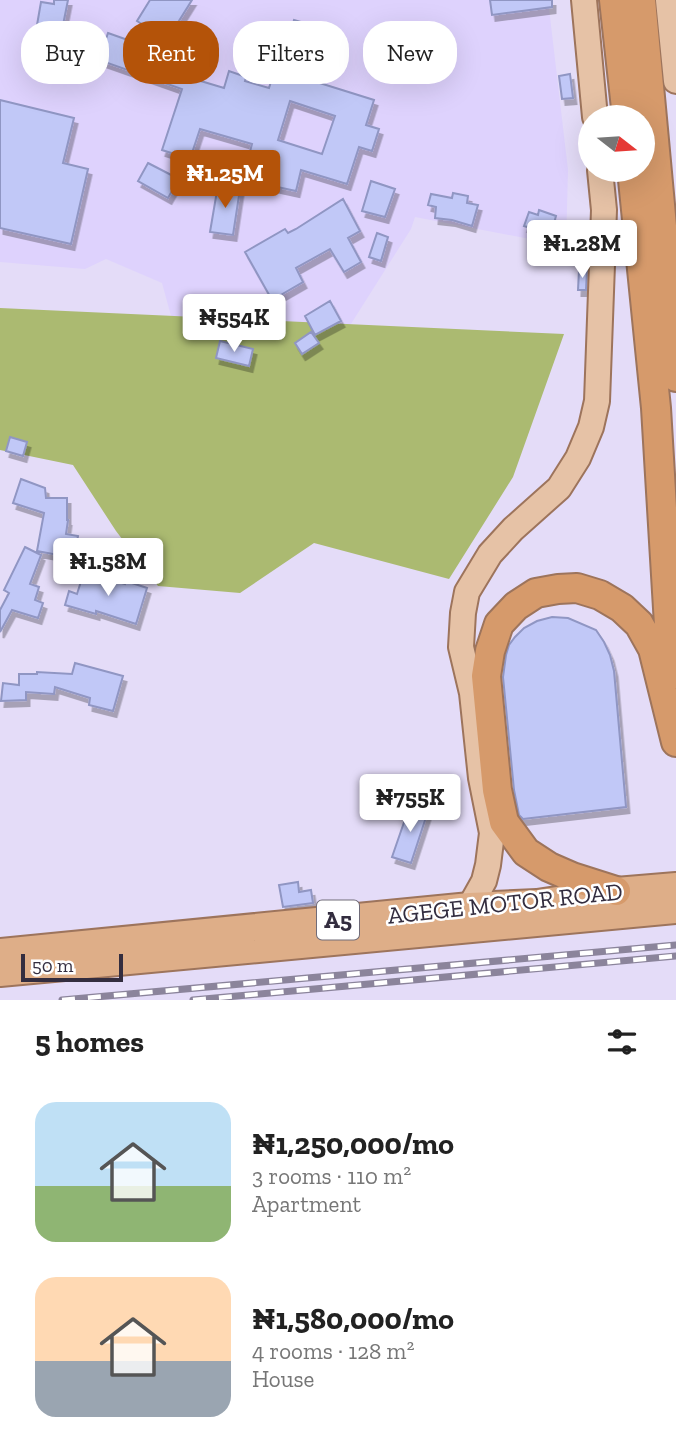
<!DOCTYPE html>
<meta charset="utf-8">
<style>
body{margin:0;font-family:"Zilla Slab",serif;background:#f2f2f2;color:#222;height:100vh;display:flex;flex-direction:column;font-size:26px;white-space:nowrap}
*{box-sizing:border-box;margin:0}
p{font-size:23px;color:#767676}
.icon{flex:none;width:38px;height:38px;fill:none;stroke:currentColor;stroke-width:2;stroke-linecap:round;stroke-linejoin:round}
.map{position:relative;height:1000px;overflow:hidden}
.details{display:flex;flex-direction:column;background:#fff;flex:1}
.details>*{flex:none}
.banner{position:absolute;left:21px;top:21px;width:635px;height:63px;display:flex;gap:14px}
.needle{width:46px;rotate:107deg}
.tools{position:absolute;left:578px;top:105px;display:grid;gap:14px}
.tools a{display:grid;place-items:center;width:77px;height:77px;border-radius:50%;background:#fff;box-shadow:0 7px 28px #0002;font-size:35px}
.scale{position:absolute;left:21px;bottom:18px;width:102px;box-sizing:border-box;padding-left:7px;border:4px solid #332d3f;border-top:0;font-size:19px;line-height:24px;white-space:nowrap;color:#332d3f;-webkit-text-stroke:5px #fff;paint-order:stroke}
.price{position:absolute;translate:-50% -60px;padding:0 16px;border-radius:7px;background:#fff;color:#222;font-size:23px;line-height:46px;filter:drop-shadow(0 2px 4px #0008)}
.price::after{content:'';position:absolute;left:50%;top:42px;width:21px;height:16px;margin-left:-10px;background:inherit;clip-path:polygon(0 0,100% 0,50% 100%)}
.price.current{background:#b45309;color:#fff}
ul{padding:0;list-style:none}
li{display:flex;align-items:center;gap:21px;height:175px;padding:0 35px}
li span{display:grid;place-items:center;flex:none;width:196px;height:140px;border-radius:21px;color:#555}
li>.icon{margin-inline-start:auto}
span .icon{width:84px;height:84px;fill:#fffc;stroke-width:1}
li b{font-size:30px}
h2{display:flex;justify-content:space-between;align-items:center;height:84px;padding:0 35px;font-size:30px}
.pill{padding:0 24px;border-radius:28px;background:#fff;box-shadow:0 7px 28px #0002;font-size:24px;line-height:63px}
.pill.current{background:#b45309;color:#fff}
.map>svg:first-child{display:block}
.built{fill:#ded2fd}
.green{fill:#abba71}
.building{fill:#c1c8f7;stroke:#9096c3;stroke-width:2;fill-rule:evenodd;filter:url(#shadow)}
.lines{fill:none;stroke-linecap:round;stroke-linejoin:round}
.primary-casing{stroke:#9d745c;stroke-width:28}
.trunk-casing{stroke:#9d745c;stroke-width:30}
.motorway-casing{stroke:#9d745c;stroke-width:32}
.primary{stroke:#e6c2a6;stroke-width:24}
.trunk{stroke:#deae88;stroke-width:26}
.motorway{stroke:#d69a6b;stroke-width:28}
.rail-casing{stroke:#8b849b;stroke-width:7}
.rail{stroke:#fff;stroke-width:4.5;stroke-dasharray:13;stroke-linecap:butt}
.labels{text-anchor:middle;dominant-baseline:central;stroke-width:5;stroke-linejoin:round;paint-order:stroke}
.shield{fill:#fff;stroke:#706c79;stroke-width:2}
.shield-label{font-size:23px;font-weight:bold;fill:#332d3f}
.street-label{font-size:24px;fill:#332d3f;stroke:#fff}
</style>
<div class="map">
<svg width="676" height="1000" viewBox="0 0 676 1000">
<defs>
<filter id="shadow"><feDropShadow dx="3.5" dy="6" stdDeviation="0" flood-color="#0004"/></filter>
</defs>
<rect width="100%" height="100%" fill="#e4dcf8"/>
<!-- built -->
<path class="built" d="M0,0H548L568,170L566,246L415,217L411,229L337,346L173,323L162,283L106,259L85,269L0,262Z"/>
<!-- green -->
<path class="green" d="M0,308L564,334L513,477L449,579L314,543L240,593L158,586L116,531L73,465L0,450Z"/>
<!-- building -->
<path class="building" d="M54,0H68L62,30L37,25L41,2L54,4Z
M150,0H192L167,40L137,21Z
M490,0H552V7L492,15Z
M294,20L311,25L306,43L289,39Z
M407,31L427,50L417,60L397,41Z
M108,33L179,58L174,73L224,88L229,71L246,77L245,81L269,88L275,69L374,100L366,125L379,129L372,151L359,147L347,184L301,170L296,191L268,185L270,174L246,167L252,144L200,129L190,159L162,150L182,89L99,60ZM290,101L335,116L322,154L278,140Z
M570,74L573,98L562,99L559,76Z
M0,100L74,118L63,163L88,169L71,244L0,228Z
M148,163L179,179L168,198L138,181Z
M371,181L395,189L385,217L362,211Z
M218,185L240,189L233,235L210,232Z
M453,193L468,196L467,203L478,205L472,226L452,220L435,218L436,207L428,205L431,194L452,198Z
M343,199L360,231L348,238L361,262L344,272L330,249L296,268L303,282L272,300L245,252L285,229L288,233L296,229Z
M539,210L556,216L551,234L524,226L529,212L538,215Z
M377,233L388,237L381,261L369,257Z
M579,270H587L586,290H578Z
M330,301L341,321L315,335L305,316Z
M311,332L319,343L302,354L295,343Z
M220,341L253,349L249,366L216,358Z
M10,437L27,442L23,456L6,451Z
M21,479L45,488L46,498H67V520H68L66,534L78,536L74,558L37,551L44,513L13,503Z
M25,547L41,555L30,584L39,587L35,600L43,603L38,618L12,610L0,632V610L9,593L4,590Z
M84,572L125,584L126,581L147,588L136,624L96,611V614L65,605L69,591L77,594Z
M552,617L568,618L596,630L604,642L610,655L614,671L626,807L523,819L519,815L514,790L503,677L506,655L509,645L515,637L524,628L537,621Z
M75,663L123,676L113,711L89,705L90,698L55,687L54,694L26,692V700L1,701L3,683L19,685V674H37V672L72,674Z
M410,805L428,811L411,863L392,857Z
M298,882L299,892L311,890L313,903L283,907L279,885Z"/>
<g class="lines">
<!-- primary casing -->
<g class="primary-casing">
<path id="primary" d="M584,0L595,117
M668,0L676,81
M470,906L484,881L488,865L492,833L481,778L472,693L461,647L463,613L467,592L490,554L513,529L559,488L578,458L591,427L597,401L604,210L600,170"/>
</g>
<!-- trunk casing -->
<g class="trunk-casing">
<path id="trunk" d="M0,952L470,906L537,903L616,891L676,886
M0,973L676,910"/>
</g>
<!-- motorway casing -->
<g class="motorway-casing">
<path id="motorway" d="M614,0L627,117
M641,0L676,377
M632,170L656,408L672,675
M616,891L572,877L549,867L526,852L504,822L497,790L486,676L490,651L499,624L516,606L536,593L558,589L577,588L600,595L622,608L639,624L653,649L676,742"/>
</g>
<!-- primary -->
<use href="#primary" class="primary"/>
<!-- trunk -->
<use href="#trunk" class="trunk"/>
<!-- motorway -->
<use href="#motorway" class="motorway"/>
<!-- rail casing -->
<g class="rail-casing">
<path id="rail" d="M62,1000L676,945
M193,1000L676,956"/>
</g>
<!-- rail -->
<use href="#rail" class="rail"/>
</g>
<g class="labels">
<!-- shield labels -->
<rect class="shield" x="317" y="900.5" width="42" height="39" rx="5"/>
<g class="shield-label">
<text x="338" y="920">A5</text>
</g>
<!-- street labels -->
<g class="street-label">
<text transform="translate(505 903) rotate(-6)">AGEGE MOTOR ROAD</text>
</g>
</g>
</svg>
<div class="tools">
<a><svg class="needle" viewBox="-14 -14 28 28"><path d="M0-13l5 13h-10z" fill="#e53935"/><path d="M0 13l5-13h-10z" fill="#767676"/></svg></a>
</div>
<div class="scale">50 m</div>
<b class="price current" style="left:225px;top:210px">₦1.25M</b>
<b class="price" style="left:582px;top:280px">₦1.28M</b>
<b class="price" style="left:234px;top:354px">₦554K</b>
<b class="price" style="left:108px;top:598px">₦1.58M</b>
<b class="price" style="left:410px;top:834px">₦755K</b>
<div class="banner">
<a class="pill">Buy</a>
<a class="pill current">Rent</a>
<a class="pill">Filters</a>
<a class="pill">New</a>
</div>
</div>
<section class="details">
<h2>5 homes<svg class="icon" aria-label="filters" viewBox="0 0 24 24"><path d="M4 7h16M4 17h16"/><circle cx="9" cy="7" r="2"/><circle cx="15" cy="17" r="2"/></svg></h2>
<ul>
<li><span style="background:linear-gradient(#bfe0f5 60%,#8fb573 0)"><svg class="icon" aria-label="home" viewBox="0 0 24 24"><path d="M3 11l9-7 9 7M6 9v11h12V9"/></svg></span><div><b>₦1,250,000/mo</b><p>3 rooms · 110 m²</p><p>Apartment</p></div></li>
<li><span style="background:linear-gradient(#ffd9b3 60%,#9aa5b1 0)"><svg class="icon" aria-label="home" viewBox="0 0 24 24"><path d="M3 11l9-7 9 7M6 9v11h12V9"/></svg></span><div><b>₦1,580,000/mo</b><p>4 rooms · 128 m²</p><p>House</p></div></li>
</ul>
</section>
